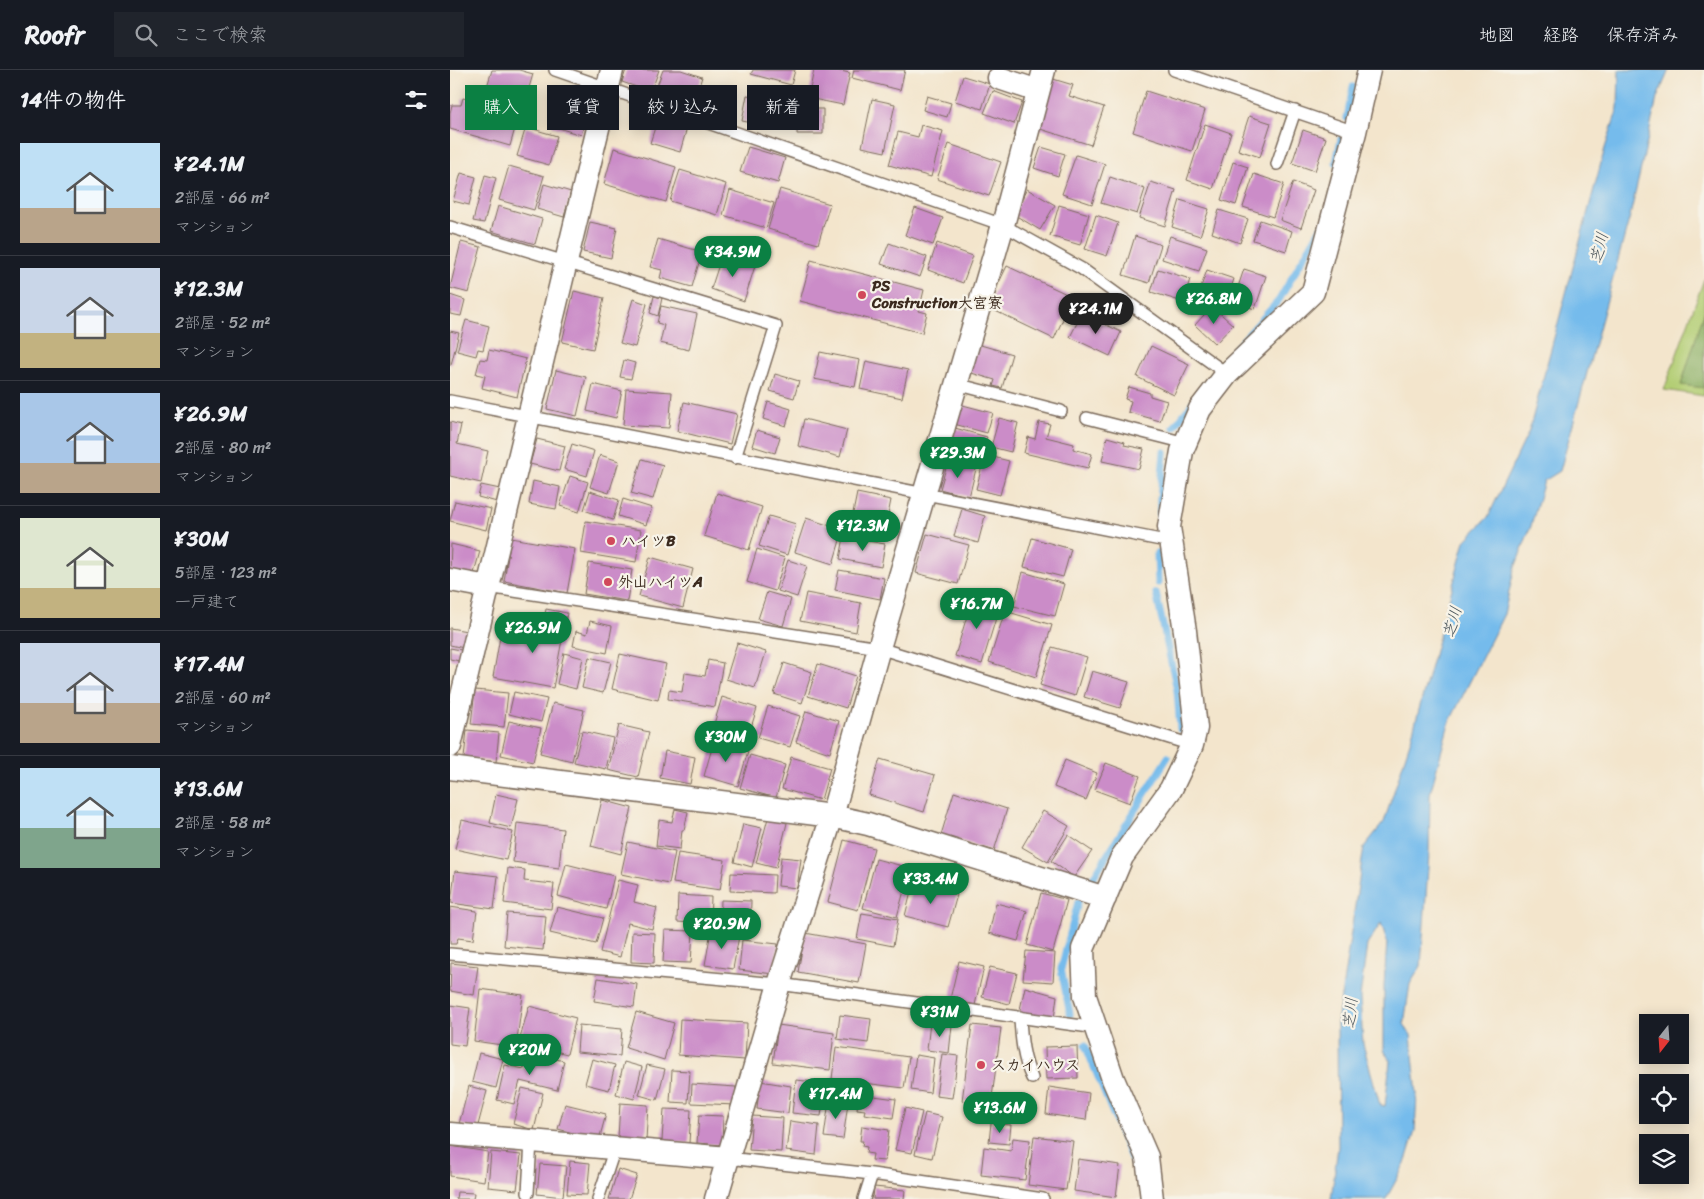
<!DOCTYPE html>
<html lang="ja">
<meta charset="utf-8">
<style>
body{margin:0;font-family:Sriracha,"Klee One",sans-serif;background:#20242c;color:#f1f3f6;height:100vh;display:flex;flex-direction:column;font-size:19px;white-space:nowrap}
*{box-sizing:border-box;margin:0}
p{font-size:16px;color:#9ea1a6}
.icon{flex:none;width:28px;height:28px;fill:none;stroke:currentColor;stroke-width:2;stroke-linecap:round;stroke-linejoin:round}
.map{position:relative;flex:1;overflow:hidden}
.drawer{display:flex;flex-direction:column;background:#171b24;width:450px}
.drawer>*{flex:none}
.hud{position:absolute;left:15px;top:15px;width:475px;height:45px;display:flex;gap:10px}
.needle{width:32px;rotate:197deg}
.controls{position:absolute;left:1189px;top:944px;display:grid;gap:10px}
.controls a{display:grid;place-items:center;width:50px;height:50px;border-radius:0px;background:#171b24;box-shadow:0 2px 12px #0003;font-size:25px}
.price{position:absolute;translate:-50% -42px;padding:0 11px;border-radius:18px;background:#0b8043;color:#fff;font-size:16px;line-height:32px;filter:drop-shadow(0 1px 2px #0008)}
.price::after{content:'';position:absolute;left:50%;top:30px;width:15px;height:11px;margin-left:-8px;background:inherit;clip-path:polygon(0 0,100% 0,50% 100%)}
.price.selected{background:#222;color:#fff}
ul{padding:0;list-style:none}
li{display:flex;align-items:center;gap:15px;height:125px;padding:0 20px}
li+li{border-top:1px solid #363941}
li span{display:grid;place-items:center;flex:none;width:140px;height:100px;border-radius:0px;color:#555}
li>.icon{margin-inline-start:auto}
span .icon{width:60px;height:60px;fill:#fffc;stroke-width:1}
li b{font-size:21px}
h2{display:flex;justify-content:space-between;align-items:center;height:60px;padding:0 20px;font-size:21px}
.tag{padding:0 18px;border-radius:0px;background:#171b24;box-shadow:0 2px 12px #0003;font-size:18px;line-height:45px}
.tag.selected{background:#0b8043;color:#fff}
header{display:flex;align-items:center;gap:30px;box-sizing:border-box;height:70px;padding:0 25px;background:#171b24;border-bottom:1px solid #363941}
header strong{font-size:24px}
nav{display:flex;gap:28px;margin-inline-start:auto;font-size:18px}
.search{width:350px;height:45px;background:#20242c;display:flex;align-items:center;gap:12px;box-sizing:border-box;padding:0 18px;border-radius:0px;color:#9ea1a6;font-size:19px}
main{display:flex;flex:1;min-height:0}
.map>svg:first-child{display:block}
.green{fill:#b2cd73;stroke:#767c48}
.forest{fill:#8db065;stroke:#646d42}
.water{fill:#74bbec;stroke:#587285;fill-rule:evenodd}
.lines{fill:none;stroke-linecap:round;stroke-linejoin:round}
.stream{stroke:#74bbec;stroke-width:7}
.building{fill:#cb8cc8}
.service-casing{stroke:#7b6b5b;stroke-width:14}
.minor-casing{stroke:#7b6b5b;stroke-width:25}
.service{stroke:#fff;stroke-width:11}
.minor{stroke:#fff;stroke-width:22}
.poi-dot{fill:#d1495b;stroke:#f7f3e8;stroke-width:2}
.labels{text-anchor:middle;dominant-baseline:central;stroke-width:4.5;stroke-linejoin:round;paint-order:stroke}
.poi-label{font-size:15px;font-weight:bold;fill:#3b2a1e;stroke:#f7f3e8;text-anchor:start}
.water-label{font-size:16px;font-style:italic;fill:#4c565c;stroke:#f7f3e8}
</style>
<header>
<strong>Roofr</strong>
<div class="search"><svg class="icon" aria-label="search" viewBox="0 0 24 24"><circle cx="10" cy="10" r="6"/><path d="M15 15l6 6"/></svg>ここで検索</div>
<nav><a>地図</a><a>経路</a><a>保存済み</a></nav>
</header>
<main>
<section class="drawer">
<h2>14件の物件<svg class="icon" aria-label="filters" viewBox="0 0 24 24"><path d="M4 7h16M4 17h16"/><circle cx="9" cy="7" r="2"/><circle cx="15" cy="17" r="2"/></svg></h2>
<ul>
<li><span style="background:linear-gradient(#bfe0f5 65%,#b9a48a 0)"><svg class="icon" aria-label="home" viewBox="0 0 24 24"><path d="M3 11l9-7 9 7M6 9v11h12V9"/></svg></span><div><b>¥24.1M</b><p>2部屋 · 66 m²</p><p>マンション</p></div></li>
<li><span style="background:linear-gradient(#c9d6e8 65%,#c2b280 0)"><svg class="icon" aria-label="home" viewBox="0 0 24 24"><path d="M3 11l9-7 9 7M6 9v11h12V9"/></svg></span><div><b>¥12.3M</b><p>2部屋 · 52 m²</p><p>マンション</p></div></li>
<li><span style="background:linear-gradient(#a9c7e8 70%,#b9a48a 0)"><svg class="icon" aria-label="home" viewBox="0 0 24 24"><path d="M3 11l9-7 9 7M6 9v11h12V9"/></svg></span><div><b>¥26.9M</b><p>2部屋 · 80 m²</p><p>マンション</p></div></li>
<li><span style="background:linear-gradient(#dfe7d0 70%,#c2b280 0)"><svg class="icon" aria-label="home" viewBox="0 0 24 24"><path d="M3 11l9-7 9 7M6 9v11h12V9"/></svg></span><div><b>¥30M</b><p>5部屋 · 123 m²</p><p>一戸建て</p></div></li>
<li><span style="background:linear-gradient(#c9d6e8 60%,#b9a48a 0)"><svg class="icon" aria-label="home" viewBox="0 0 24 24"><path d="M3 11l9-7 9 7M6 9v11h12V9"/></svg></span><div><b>¥17.4M</b><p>2部屋 · 60 m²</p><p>マンション</p></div></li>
<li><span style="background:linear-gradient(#bfe0f5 60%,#7fa58c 0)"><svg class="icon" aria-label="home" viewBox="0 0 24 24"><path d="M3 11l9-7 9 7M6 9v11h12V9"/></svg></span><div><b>¥13.6M</b><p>2部屋 · 58 m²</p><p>マンション</p></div></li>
</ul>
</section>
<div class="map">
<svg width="1254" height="1129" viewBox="0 0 1254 1129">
<rect width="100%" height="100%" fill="#f7f3e8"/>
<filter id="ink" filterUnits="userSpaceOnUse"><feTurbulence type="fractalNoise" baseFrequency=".02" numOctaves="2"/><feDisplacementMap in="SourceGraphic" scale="10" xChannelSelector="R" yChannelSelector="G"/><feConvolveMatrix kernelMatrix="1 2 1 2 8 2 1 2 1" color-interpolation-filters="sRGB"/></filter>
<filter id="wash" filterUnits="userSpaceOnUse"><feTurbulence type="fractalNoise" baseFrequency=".0096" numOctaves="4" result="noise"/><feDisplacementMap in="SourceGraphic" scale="20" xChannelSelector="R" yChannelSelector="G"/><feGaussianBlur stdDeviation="1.12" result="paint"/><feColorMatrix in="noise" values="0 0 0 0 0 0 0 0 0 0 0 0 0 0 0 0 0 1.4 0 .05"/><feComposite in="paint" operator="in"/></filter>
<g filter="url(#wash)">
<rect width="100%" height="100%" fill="#f3e5cc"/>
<!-- green -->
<path class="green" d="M1254,209V326L1214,320Z"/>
<!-- forest -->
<path class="forest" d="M1254,242V318L1231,315Z"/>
<!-- water -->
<path class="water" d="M1169,0H1219L1207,28L1180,146L1110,401L1094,411L1081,456L1064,500L1054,544L999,653L980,724L979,784L971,896L960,914L954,954L961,965L967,1025L965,1061L955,1094L936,1129H881L888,1077L887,953L914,777L934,752L961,669L1015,471L1038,447L1079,361L1155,78L1168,38ZM931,853L937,871L934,916V980L940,991L935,1036L930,1035L913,974L910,927L917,875Z"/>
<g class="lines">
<!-- stream -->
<path class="stream" d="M897,48L903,17
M886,93L891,69
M777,288L829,230L870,159
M724,357L743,332
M710,451V429L714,382
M707,483L708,513
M706,523L727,620L730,659
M641,811L718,687
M620,944L611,899L628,832
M635,975L689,1108"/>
</g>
<g id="blocks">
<!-- building -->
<path class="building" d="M42,0H69L83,4L72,42L33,30Z
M176,0H209L201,22L172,12Z
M213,0H231L252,7L243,34L205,21Z
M303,0H345L341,15L301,4Z
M364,0H386L400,3L393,35L358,28Z
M404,0H455L450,20L402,8Z
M513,6L540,14L532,39L505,31Z
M603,9L623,15L619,26L654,37L641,75L587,58Z
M543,21L572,32L564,54L534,43Z
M696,21L755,40L742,81L683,62Z
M112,25L140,34L131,65L102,56Z
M297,25L336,32L330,58L292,51Z
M477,26L501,33L497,47L473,40Z
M13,28L69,44L60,76L0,59V43L2,35H11Z
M422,29L445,34L435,82L412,77Z
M348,39H373V64H347Z
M209,45L238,54L230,82L200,73Z
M799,46L821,53L810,87L788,80Z
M755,54L781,63L763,119L737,110Z
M471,55L493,61L481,107L439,95L448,62L468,67Z
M76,57L107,66L99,95L67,86Z
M853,60L876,68L865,101L842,93Z
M499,74L551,92L539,126L487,109Z
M298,77L335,88L328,113L290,102Z
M591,77L615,84L608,106L584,98Z
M164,78L226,97L216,132L154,114Z
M626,85L655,94L642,134L612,124Z
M783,92L798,97L786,135L771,130Z
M59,96L94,106L84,140L49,130Z
M230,100L276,114L267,145L220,131Z
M11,103L26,107L19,135L3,131Z
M804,104L834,114L823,147L793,137Z
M35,105L46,108L34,153L23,151Z
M660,107L695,119L687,144L651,133Z
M701,112L726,120L715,156L689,148Z
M843,112L864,120L851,158L830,150Z
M94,114L121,122L114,147L87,139Z
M330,119L380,134L368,174L318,159Z
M577,119L605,135L590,160L563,144Z
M280,120L324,133L316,158L273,145Z
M730,130L759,139L750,166L722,157Z
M609,135L639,144L630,175L600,166Z
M48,136L92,149L85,174L41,161Z
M465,138L493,148L483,175L455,165Z
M769,140L798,149L790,173L762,163Z
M646,145L668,153L657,186L635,179Z
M810,150L842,161L836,181L803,170Z
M140,152L167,158L161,188L133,182Z
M685,166L711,175L699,213L673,205Z
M720,166L757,178L749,201L712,189Z
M208,169L252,182L242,217L210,208L212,200L200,197Z
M11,172L31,177L19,223L0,218Z
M439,173L477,187L470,207L431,194Z
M487,173L523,186L513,213L478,200Z
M272,185L305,196L294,231L261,219Z
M361,190L474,220L469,241L477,243L472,263L350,231Z
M557,196L623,227L604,269L537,237Z
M708,199L740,209L733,232L701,222Z
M794,199L816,206L805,239L783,232Z
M757,200L784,209L774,238L747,228Z
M124,221L154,228L143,279L112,272Z
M0,225L15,230L11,246L0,244Z
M204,226L212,228L208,246L200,243Z
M183,229L197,234L185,277L170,273Z
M211,236L247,244L239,280L210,273L214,255L207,253Z
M762,236L783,255L765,274L745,255Z
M632,243L671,262L660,286L620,267Z
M16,250L39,256L33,280L28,279L26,286L7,281Z
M0,261L9,263L1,295H0Z
M527,274L562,284L552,318L543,316L545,310L518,302Z
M701,276L739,294L724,325L687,307Z
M39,280L76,289L67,327L32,318L35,306L26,304L30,289L37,290Z
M370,282L410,290L405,317L364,309Z
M174,290L185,293L181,309L170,307Z
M416,291L458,300L452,328L410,319Z
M106,300L136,307L127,346L97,339Z
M325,304L349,311L344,328L320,321Z
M143,314L172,321L166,348L137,341Z
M679,317L700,323V326L717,331L710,351L678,342L681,331L675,329Z
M176,319L222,322L219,358L173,355Z
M234,332L287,344L280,374L227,361Z
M318,332L341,339L336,356L313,349Z
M509,334L543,343L537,363L504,354Z
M549,348L568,353L561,382L541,377Z
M354,349L397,360L390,387L348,376Z
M0,352L11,355L7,374L38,381L31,413L0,406Z
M589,352L600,354L596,367L624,374L623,379L642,384L638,398L574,383L578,367L585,369Z
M505,358L537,367L529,395L497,387Z
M307,360L330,367L325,383L302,376Z
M657,367L675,372L674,375L694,379L689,399L652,391Z
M87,369L115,376L109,401L80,394Z
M122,374L144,381L137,406L114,399Z
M150,385L169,391L159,423L140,417Z
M535,385L559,391L550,425L526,419Z
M192,389L213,395L203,429L181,423Z
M498,391L526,399L519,427L490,419Z
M120,406L138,412L129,442L110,436Z
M83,411L110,417L106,439L79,434Z
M31,415L50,419L47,432L28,427Z
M140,421L169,430L163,450L134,440Z
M267,423L312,437L299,480L254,466Z
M407,423L441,430L435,460L401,453Z
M173,429L202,438L196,455L168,446Z
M5,431L41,439L36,460L0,451Z
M512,439L535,446L528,473L504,466Z
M319,446L346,454L337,485L309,476Z
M356,448L393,460L383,494L345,482Z
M136,451L191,460L186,492L131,483Z
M477,464L519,475L508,514L466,503Z
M394,467L435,474L431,497L390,489Z
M61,468L125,479L117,523L54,511Z
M582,468L621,479L613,507L574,497Z
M1,474L30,481L23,507L0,502Z
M307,479L335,488L325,521L297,512Z
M200,487L243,499L233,538L189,526Z
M338,490L357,496L347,527L328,521Z
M139,493L182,500L177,531L134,524Z
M389,500L434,508L430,529L385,520Z
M573,502L614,514L605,546L564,536Z
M317,522L341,529L333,556L308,549Z
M356,523L411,533L406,562L350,551Z
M523,526L550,535L532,594L505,586Z
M96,539L117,543L103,618L43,607L50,567L89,574Z
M555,541L602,555L586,607L539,592Z
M140,551L162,556L157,583L123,576L126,561L137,564Z
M0,558L17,561L14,578L0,575Z
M287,573L316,582L305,618L276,609Z
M602,577L637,587L625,626L590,615Z
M0,578L11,580L9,591L0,589Z
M114,583L133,588L126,619L107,614Z
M170,584L216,594L208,630L162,619Z
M139,587L161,592L153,623L132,618Z
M258,590L273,593L265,637L218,629L219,620L232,622L235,603L255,606Z
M334,593L362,602L352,633L324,624Z
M368,594L406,606L396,638L358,626Z
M642,601L679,612L670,638L634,627Z
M25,620L58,623L54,657L21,654Z
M64,622L97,629L91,652L59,644Z
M272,627L307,638L299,664L264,654Z
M103,633L134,640L122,691L90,683Z
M318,636L350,646L340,677L308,668Z
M356,641L389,651L380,683L346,672Z
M59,651L91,658L83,692L51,685Z
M169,655L199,662L188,707L158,700Z
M17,660L49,663L46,692L14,688Z
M132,661L163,668L156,699L124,692Z
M264,671L298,681L288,716L254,706Z
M215,681L245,687L240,714L210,708Z
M300,685L335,695L326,728L290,718Z
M341,687L380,698L371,730L332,719Z
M430,689L485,705L474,742L419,725Z
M615,690L647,703L636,730L604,717Z
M656,693L690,706L680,733L645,720Z
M504,722L557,739L544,781L491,765Z
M46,724L68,729L61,758L40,753Z
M152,730L182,738L171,784L141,776Z
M225,739L238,742L234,760H232L230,779L206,776L209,750L222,752Z
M593,741L619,756L598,792L572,777Z
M318,748L337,753L326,798L306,793Z
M12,750L63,762L56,790L5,779Z
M67,753L113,759L109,798L63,792Z
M293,754L312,758L302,797L284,792Z
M618,765L642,781L624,807L601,791Z
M394,770L424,778L408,840L378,832Z
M178,772L225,782L219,814L171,804Z
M228,783L275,790L270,820L223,813Z
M331,787L351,789L347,818L328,816Z
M426,789L460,798L447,847L413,838Z
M116,794L164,806L156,839L108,826Z
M58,798L75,800L74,811L104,814L101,839L54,833Z
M5,801L48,806L44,839L1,833Z
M281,803L325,805L324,823L280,821Z
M168,810L188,815L184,832L207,838L202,859L178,853L170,887L150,882Z
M463,814L507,825L498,857L455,846Z
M591,823L617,830L603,882L577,875Z
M228,825L261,827L260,854L227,852Z
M271,830L301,831L300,862L270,861Z
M546,833L577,841L568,871L539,863Z
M0,837L27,841L23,870L8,868L6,874H0Z
M107,837L153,848L146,874L100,863Z
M57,843L96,846L93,880L54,876Z
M412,843L448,849L443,876L407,869Z
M215,860L243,861L241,893L213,892Z
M261,861L289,866L283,899L255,895Z
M182,862L205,863L204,893L181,892Z
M355,863L416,874L409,913L348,902Z
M292,870L328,874L324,904L289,900Z
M576,881L605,883L603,912L573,910Z
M509,891L534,897L525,935L500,929Z
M1,893L28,896L24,925L0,921Z
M540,897L567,903L559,934L532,927Z
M148,908L187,914L184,937L144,931Z
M575,917L607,926L604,949L569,944Z
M30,919L73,925L66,977L24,971Z
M0,935L20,938L15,976L0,974Z
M79,936L126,948L117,984L69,972Z
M186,942L224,953L214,990L176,978Z
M390,945L421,949L418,973L387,969Z
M230,949L297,953L295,990L228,985Z
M480,952L502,955L499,983L477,980Z
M129,955L172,959L170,986L127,982Z
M328,955L384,963L380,1000L323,993Z
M522,955L551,958L541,1035L512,1031Z
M627,976L628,1008L596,1009L595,977Z
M386,977L459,987L454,1018L382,1009Z
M78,982L114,991L107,1020L70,1011L64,1034L47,1030L55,995L74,999Z
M29,983L53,989L46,1018L22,1012Z
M492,984L508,986L502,1028L486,1026Z
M466,985L484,988L480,1023L461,1020Z
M142,989L165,995L159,1020L135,1014Z
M174,992L192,997L184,1029L166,1024Z
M197,995L215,999L207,1030L189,1025Z
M222,1000L240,1001L238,1033L220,1032Z
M346,1010L376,1013L371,1046L342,1043Z
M310,1011L341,1016L338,1043L307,1039Z
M242,1014L286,1017L285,1035L241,1033Z
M19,1016L37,1021L27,1059L9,1054Z
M599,1017L639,1023L636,1050L596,1044Z
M72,1018L93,1023L84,1060L63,1054Z
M409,1024L446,1029L443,1048L414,1044L415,1040L407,1039Z
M379,1031L398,1033L393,1069L374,1067Z
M170,1033L198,1035L196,1070L168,1068Z
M115,1034L156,1044L149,1070L108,1059Z
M455,1038L472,1042L462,1083L445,1080Z
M214,1039L241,1040L239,1073L212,1071Z
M475,1043L492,1047L482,1088L465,1084Z
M249,1045L273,1046L272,1075L247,1073Z
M302,1046L333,1048L331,1082L299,1080Z
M340,1051L369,1055L366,1085L336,1081Z
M541,1053L561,1055L559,1074L539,1072Z
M412,1056L439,1060L435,1091L422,1090L423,1084L416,1083L417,1077L412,1076L413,1071H410Z
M584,1066L623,1071L616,1120L578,1115Z
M563,1068L580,1070L575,1110L531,1105L534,1077L561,1081Z
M0,1076L38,1082L34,1111L0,1106Z
M41,1082L71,1085L67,1120L38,1117Z
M628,1089L670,1095L666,1127L624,1121Z
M120,1091L140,1093L137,1125L117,1124Z
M90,1094L116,1096L113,1127L87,1124Z
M168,1099L187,1105L179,1129H159Z
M424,1117L455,1120L454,1129H423Z
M7,1122L24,1123L23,1129H6Z"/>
</g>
</g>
<g filter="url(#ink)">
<use href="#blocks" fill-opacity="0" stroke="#7b6b5b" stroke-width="1"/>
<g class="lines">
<!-- service casing -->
<g class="service-casing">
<path id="service" d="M105,0L553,155L632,199L777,304
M724,0L905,62
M827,94L845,41
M0,157L326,256L285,388
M506,314L611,341
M0,331L721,472
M637,348L736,373
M38,517L429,578L742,675
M0,884L329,914L647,958
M570,947C571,968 573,989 582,1008
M278,1088L422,1104L593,1129
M78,1123L81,1071
M148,1129L165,1078
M414,1129L422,1104"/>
</g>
<!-- minor casing -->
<g class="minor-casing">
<path id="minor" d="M549,8L588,21
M0,510L38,517
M0,676L162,0
M0,698L382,746L418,754L655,828
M0,1064L278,1088
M266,1129L329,914L382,746L429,578L553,155L594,0
M702,1129L697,1087L663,1009L635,926L633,879L672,787L721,719L742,675L746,658L735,561L719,457L732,381L750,339L777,304L863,222L905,62L919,0"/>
</g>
<!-- service -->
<use href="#service" class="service"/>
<!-- minor -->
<use href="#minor" class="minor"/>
</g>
</g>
<!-- markers -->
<g class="poi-dot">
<circle cx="412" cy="225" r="5"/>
<circle cx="161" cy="471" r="5"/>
<circle cx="158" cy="512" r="5"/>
<circle cx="531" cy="995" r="5"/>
</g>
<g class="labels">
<!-- poi labels -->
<g class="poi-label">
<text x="422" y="216">PS<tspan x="422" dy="17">Construction大宮寮</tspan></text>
<text x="171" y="471">ハイツB</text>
<text x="168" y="512">外山ハイツA</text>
<text x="541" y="995">スカイハウス</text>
</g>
<!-- water labels -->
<g class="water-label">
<text transform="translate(1149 178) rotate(-76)">芝川</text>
<text transform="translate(1002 552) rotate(-74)">芝川</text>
<text transform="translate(900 943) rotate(-85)">芝川</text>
</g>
</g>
</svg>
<div class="controls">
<a><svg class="needle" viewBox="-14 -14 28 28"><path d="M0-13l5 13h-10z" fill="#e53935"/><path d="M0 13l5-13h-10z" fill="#9ea1a6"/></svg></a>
<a><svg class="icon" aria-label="locate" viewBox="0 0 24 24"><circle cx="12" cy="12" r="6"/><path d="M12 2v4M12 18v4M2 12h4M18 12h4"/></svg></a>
<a><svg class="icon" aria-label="layers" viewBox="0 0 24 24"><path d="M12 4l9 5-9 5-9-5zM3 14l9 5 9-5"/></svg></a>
</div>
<b class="price" style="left:283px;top:208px">¥34.9M</b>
<b class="price" style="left:764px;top:255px">¥26.8M</b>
<b class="price selected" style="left:646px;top:265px">¥24.1M</b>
<b class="price" style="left:508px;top:409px">¥29.3M</b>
<b class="price" style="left:413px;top:482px">¥12.3M</b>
<b class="price" style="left:527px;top:560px">¥16.7M</b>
<b class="price" style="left:83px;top:584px">¥26.9M</b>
<b class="price" style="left:276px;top:693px">¥30M</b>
<b class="price" style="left:481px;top:835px">¥33.4M</b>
<b class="price" style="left:272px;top:880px">¥20.9M</b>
<b class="price" style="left:490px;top:968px">¥31M</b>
<b class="price" style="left:80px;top:1006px">¥20M</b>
<b class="price" style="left:386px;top:1050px">¥17.4M</b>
<b class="price" style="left:550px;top:1064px">¥13.6M</b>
<div class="hud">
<a class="tag selected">購入</a>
<a class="tag">賃貸</a>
<a class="tag">絞り込み</a>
<a class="tag">新着</a>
</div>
</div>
</main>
